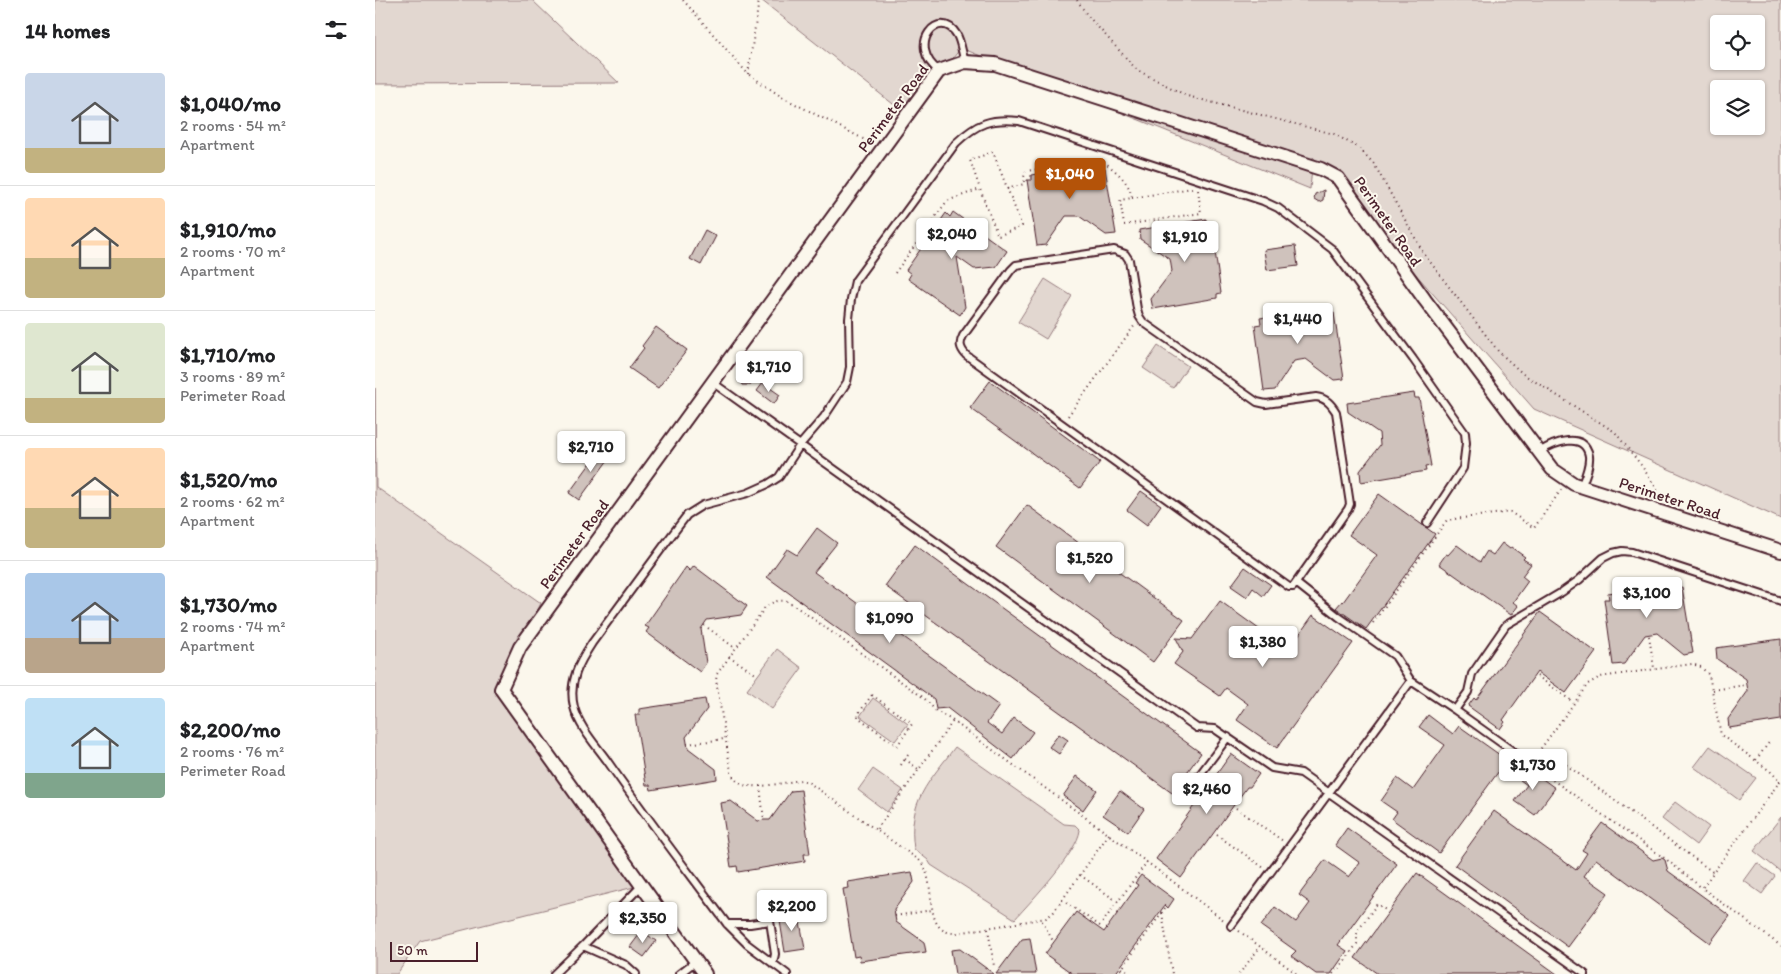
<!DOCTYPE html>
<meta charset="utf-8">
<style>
body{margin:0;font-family:Itim,sans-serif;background:#f2f2f2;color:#202124;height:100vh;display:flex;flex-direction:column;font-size:19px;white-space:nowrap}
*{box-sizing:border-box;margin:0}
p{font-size:16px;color:#757577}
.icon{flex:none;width:28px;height:28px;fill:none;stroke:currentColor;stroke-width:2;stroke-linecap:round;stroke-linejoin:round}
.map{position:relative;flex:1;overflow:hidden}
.drawer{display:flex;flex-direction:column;background:#fff;width:375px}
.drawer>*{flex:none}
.buttons{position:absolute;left:1335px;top:15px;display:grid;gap:10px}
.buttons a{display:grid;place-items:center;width:55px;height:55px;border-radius:5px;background:#fff;box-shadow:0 1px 4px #0004;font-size:25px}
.scale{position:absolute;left:15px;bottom:12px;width:88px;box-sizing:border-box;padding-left:5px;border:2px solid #4a1f2b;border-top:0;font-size:14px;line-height:18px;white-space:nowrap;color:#4a1f2b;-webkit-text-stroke:4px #fbf7ec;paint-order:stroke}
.price{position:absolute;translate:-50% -42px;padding:0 11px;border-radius:5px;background:#fff;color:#222;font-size:16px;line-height:32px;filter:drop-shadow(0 1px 2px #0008)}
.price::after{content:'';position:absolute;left:50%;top:30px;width:15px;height:11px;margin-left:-8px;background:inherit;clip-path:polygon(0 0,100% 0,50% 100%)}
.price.current{background:#b45309;color:#fff}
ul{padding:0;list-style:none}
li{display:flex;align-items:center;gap:15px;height:125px;padding:0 25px}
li+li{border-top:1px solid #e0e0e0}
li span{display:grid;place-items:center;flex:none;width:140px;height:100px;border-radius:5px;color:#555}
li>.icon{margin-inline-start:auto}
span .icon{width:60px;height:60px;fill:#fffc;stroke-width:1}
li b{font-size:21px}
h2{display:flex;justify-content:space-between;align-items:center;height:60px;padding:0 25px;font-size:21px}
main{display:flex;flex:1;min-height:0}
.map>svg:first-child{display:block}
.green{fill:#e2d7d0;stroke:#967b7e;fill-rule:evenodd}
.building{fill:#cfc2bc;stroke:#4a1f2b}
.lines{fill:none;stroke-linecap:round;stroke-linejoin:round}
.service-casing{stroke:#4a1f2b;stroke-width:10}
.minor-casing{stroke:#4a1f2b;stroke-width:16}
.path{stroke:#4a1f2b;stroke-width:2;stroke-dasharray:1 4;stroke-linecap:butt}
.service{stroke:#fbf7ec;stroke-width:6}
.minor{stroke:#fbf7ec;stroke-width:12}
.labels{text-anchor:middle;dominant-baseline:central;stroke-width:4;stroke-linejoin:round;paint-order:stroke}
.street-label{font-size:16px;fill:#4a1f2b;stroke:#fbf7ec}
</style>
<main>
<section class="drawer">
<h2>14 homes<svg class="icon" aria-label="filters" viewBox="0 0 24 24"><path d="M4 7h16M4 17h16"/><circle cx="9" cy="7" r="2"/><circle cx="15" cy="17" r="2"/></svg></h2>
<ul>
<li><span style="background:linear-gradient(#c9d6e8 75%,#c2b280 0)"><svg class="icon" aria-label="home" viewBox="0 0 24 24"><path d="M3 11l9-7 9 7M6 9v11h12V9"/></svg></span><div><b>$1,040/mo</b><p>2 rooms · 54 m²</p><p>Apartment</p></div></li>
<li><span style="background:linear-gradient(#ffd9b3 60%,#c2b280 0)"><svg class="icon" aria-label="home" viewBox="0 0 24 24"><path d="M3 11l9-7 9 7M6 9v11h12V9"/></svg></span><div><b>$1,910/mo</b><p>2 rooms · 70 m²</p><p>Apartment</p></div></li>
<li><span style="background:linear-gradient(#dfe7d0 75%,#c2b280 0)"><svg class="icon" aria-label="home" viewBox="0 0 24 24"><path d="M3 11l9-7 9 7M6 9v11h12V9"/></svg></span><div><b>$1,710/mo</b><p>3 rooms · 89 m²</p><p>Perimeter Road</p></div></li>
<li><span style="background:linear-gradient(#ffd9b3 60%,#c2b280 0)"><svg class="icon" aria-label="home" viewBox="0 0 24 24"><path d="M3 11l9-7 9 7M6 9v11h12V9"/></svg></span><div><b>$1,520/mo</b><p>2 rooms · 62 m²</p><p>Apartment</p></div></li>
<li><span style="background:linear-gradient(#a9c7e8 65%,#b9a48a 0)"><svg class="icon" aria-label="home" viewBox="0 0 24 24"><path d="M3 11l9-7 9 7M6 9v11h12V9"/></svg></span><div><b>$1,730/mo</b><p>2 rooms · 74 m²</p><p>Apartment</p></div></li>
<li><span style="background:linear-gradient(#bfe0f5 75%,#7fa58c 0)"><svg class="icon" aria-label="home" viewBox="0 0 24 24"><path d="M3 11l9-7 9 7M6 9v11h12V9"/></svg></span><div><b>$2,200/mo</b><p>2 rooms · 76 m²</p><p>Perimeter Road</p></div></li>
</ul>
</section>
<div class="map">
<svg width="1406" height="974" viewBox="0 0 1406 974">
<rect width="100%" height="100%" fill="#fbf7ec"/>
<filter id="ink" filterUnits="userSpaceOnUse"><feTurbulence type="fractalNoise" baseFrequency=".02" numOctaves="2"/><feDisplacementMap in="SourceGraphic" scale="10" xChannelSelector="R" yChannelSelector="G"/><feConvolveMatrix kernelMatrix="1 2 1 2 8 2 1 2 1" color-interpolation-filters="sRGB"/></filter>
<g filter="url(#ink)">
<!-- green -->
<path class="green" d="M0,0H157L244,83L0,84Z
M386,0H1406V519L1159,409L938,157L935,189L586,48L532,115ZM1344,24H1381V61H1344ZM1344,89H1381V126H1344Z
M670,279L697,296L671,339L643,322Z
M783,346L813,366L798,388L768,368Z
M0,388L1,487L166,603L126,689L267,885L45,941L22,974H0Z
M402,649L427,668L397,709L372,690Z
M498,698L533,724L520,741L485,716Z
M1335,746L1381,778L1364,800L1319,767Z
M580,747L689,824L700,825L705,830C703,852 656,901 640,919L556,865L553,860L539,849C532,801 554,782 580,747Z
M498,769L528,790L512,812L483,790Z
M1300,802L1334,827L1321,845L1287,819Z
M1406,817V872L1379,851Z
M1382,863L1400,876L1387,894L1369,881Z"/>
<!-- building -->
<path class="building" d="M724,164L725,169L730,168L741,234L731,235L704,216H691L671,245L662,246L652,180H656V175Z
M949,190L948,200L944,202L939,199L940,194Z
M578,212L632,251L621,267L599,269L582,257L590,307L585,315L533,279L536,274L531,270L571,213L575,217Z
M831,219V225L836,224L846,293L842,294V298L778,309L776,299L797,271L795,259L765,239L764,230Z
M330,230L341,236L326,265L315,259Z
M920,246L923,266L892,270L889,250Z
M953,308L954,313H959L969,379L959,380L931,359L919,361L900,390L889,391L880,325L886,324L885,318Z
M281,327L312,350L283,388L254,368L269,348L267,346Z
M370,371L376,385H367L365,381Z
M615,381L725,462L705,488L595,408Z
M388,383L405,395L399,404L382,391Z
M1039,393L1040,398H1044L1056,466L1050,467L1051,471L986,482L985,471L1005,445L1004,433L973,412L972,403Z
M228,446L238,453L204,500L194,493Z
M766,491L786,505L772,525L752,510Z
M1004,494L1060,534L991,629L961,608L967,601L968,602L1002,555L974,535Z
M652,505L809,620L778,662L621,547Z
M442,528L462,543L439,572L624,706L612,723L627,734L639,718L658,732L638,759L572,708L561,709L559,699L392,577L412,549L422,555Z
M1127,543L1135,549L1136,547L1150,557L1148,559L1156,564L1147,576L1153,581L1138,602L1143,606L1136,615L1064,564L1071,554L1073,555L1082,545L1105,562L1112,551L1118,555Z
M540,545L826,753L797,793L510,586Z
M319,566L372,606L366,615L332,620L326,629L331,663L325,672L271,632L274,628L270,626L311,567L315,571Z
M870,567L896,585L888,596L878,588L872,597L856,586Z
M1302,583L1303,588L1307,587L1318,653L1309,655L1282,633L1270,635L1249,664L1238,665L1229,599H1234L1233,593Z
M845,601L913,650L938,615L978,643L902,748L862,720L873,704L851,688L845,696L799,664L808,652L801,638L817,639Z
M1165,612L1221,652L1191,693L1162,672L1128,720L1130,722L1125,729L1093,706L1099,698L1101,700Z
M1406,639V720L1354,728L1353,719L1373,691L1371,679L1342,659L1341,648Z
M330,699L332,709L311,737L313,748L341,769L342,779L276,790L275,785H271L260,715H264V709Z
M1053,715L1078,734L1084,726L1132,760L1064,853L1017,819L1022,812L1006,801L1022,778L1038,790L1070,745L1044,727Z
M684,734L693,740L684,754L674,747Z
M856,754L884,774L875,787H872L806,878L781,859Z
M1150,766L1180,788L1160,815L1140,801L1152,785L1141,777Z
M702,776L722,790L708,810L688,796Z
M426,790L435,854H429L430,861L363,872L362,866L356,867L346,803L356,801L383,821L389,820H395L416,791Z
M745,791L769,809L753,832L728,815Z
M1119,811L1201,870L1212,853L1207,850L1227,823L1278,860L1287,858L1290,860L1293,871L1355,916L1335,943L1221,859L1209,876L1233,893L1193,947L1080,865Z
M972,828L1022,864L963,945L972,951L956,974H941L916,956L921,951L886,926L900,907L921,922L935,903L924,895L950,860L974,877L985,863L960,845Z
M537,872L539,882L519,910L521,922L549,942L551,952L485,961L484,956L479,957L468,889L474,888L473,882Z
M1042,873L1182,974H1003L980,958Z
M766,875L799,899L793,908L790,905L740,974H698L670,954L701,912L729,932L763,885L760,883Z
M423,911L430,949L410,952L404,915Z
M267,931L281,941L269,957L255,947Z
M655,938L661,974H621L647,939Z
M585,949L619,974H580L576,950Z"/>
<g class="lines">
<!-- service casing -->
<g class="service-casing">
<path id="service" d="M564,71C530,45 565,6 582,35C586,42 587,53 590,62
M739,250L750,254L754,260L762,309L764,316L768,322L882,402L891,404L941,397C951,398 956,404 961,412L975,504L973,509L918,587H914L591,355C585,348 584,344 588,336L636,270L641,265Z
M337,382L822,728L840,729L897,768L926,773L1210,974
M1164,452C1178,443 1210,430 1214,456C1215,466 1210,477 1206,487
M921,583L964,617L1020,656L1036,681
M1080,710L1143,755
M811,793L853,737
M352,924H375L395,921L400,954L398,964
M856,926L1036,681L1080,710L1093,692L1097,674L1131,625L1187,592L1204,580L1228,558L1238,553L1247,551L1257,552L1406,601
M179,974L208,946
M261,974L251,965L208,946L267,885
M304,974L321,961
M412,974L372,944L352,924C312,870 271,817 233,762C221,745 204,727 199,707C193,682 204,663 217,643L293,540L312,515L328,505L373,493L393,484L404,477L425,445L449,417L472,382L475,367L474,319L476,299L480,281L581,143C602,123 616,118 644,121L888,201L903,208L957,249L1038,359L1090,433L1091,443L1088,468L1052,523"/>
</g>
<!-- minor casing -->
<g class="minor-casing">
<path id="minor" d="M330,974L126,689L145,647L564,71L590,62L620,64L946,169L963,178L1050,300L1177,469L1199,484L1406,551"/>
</g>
<!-- path -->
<path class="path" d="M308,0L373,74L407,97L496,143
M702,0L712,15L762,70L812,96L959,134L984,148L999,164L1049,254L1123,351L1148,374L1240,432L1266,465L1280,486L1286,498
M373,74L384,0
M632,189L649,184V177L651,171L727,160C740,171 754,180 757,198L745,200L749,225L826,213L823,190
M757,198L817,188
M520,273L572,201L605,189L623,236L647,226L618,152L595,160L605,189
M693,416L760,325
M998,623L1072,520L1135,512L1159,528L1186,490
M329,625L360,648
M1274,636L1279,668
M354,656L382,675
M1162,676L1198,702
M1338,690L1370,685
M497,695L537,724L522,746L483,717V714Z
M312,744L349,739
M1175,753L1339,873
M533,755L530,759L543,769
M1151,756L1159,758L1213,684L1225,677L1317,664L1326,667L1334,675L1346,735L1395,771L1406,782
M1149,760L1292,860L1327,888
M1381,760L1396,740
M526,765L530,759
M1405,781L1327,888L1406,946
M385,786L389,820
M861,808L908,841
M502,829L578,721
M734,834L678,913L671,918L582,933C544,935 565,880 544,860L433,782L426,780C412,782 378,790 366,784C361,781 358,777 356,772L341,680L342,674L389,609C397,601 403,600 413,601L549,698L561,711L578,721L788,874L850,921
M842,835L889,868
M705,875L743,902
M687,900L725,926L772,862
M787,913L797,974
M520,916L557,910
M667,921L678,941
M613,929L619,966
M864,931L922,974
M747,968L755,974
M743,974L790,908
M864,974L885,947
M958,974L962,968L964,969L982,944V932L1002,904L1012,911"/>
<!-- service -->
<use href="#service" class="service"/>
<!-- minor -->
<use href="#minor" class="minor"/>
</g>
</g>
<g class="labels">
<!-- street labels -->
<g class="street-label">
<text transform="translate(518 108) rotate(-53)">Perimeter Road</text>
<text transform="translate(1013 221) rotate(55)">Perimeter Road</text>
<text transform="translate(1295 498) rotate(18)">Perimeter Road</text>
<text transform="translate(199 544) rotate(-54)">Perimeter Road</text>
</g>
</g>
</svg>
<div class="buttons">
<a><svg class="icon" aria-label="locate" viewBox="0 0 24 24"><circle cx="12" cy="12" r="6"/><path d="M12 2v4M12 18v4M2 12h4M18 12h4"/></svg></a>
<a><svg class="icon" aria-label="layers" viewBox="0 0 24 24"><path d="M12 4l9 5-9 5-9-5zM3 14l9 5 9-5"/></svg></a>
</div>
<div class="scale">50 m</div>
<b class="price current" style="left:695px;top:200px">$1,040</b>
<b class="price" style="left:577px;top:260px">$2,040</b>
<b class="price" style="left:810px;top:263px">$1,910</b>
<b class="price" style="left:923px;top:345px">$1,440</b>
<b class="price" style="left:394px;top:393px">$1,710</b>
<b class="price" style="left:216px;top:473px">$2,710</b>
<b class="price" style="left:715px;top:584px">$1,520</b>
<b class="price" style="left:1272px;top:619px">$3,100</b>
<b class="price" style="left:515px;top:644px">$1,090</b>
<b class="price" style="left:888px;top:668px">$1,380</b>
<b class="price" style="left:1158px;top:791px">$1,730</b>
<b class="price" style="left:832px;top:815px">$2,460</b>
<b class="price" style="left:417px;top:932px">$2,200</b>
<b class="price" style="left:268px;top:944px">$2,350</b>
</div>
</main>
